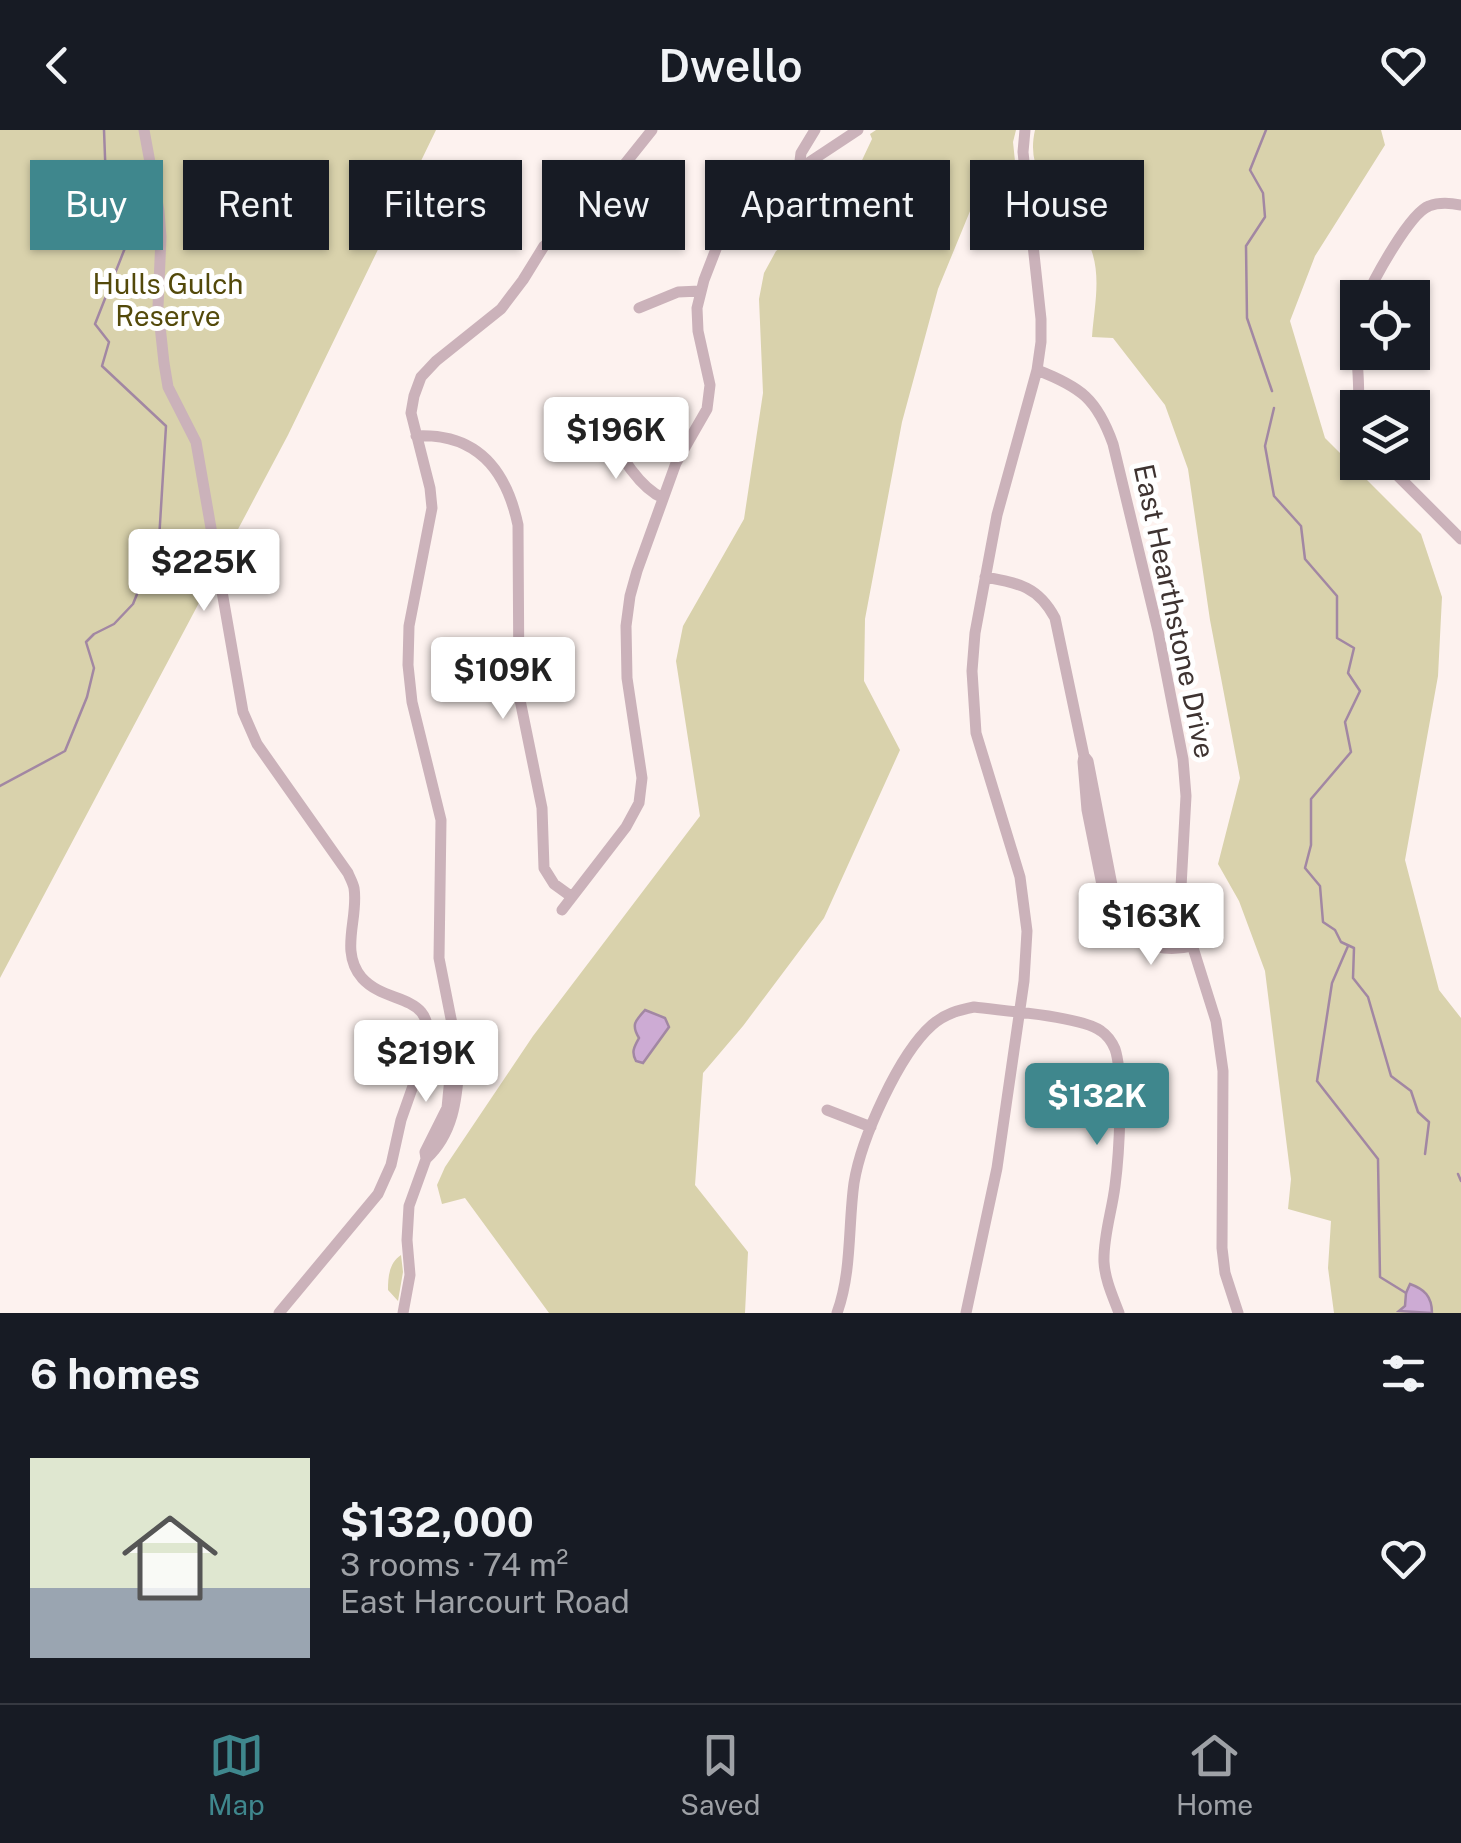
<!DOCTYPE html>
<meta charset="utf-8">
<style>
body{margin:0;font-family:"Public Sans",sans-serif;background:#20242c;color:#f1f3f6;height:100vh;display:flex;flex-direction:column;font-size:38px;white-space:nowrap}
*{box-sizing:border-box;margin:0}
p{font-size:32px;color:#9ea1a6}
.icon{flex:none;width:55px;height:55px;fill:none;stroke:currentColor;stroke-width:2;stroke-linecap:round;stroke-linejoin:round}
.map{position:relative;height:1183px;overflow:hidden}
.drawer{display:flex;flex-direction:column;background:#171b24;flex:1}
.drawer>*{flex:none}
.top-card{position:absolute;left:30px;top:30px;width:1402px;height:90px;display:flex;gap:20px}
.buttons{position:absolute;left:1340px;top:150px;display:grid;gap:20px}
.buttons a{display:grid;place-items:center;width:90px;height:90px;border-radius:0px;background:#171b24;box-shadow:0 2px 8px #0004;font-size:50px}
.price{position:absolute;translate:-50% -85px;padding:0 22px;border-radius:10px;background:#fff;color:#222;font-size:32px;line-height:65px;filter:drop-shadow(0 2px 5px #0008)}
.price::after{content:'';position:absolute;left:50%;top:60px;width:30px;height:22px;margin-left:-15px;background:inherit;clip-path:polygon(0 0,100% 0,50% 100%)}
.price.current{background:#3f878d;color:#fff}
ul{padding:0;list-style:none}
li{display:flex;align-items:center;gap:30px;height:250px;padding:0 30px}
li span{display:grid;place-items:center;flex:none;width:280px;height:200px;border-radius:0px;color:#555}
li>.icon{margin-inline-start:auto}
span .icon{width:120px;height:120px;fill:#fffc;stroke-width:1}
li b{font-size:42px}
h2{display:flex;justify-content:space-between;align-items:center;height:120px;padding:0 30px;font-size:42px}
.pill{padding:0 35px;border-radius:0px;background:#171b24;box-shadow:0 2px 8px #0004;font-size:35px;line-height:90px}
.pill.current{background:#3f878d;color:#fff}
header{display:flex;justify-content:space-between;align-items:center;height:130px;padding:0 30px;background:#171b24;font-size:45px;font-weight:600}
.tab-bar{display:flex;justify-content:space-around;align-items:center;height:140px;border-top:2px solid #363941;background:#171b24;font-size:28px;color:#9ea1a6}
.tab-bar a{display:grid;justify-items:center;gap:5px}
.tab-bar .current{color:#3f878d}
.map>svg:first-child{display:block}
.green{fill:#d9d2ac}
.water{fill:#cdabd4;stroke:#a287a3;stroke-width:2.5}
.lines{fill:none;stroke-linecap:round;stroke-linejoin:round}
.stream{stroke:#a287a3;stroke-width:2.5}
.minor{stroke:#cbb2ba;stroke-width:11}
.labels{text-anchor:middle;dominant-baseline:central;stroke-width:10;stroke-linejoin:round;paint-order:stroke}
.park-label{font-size:28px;fill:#53490a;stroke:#fff}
.street-label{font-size:28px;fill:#3e3331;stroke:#fff}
</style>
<header><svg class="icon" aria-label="back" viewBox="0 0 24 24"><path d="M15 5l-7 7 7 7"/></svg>Dwello<svg class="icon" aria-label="heart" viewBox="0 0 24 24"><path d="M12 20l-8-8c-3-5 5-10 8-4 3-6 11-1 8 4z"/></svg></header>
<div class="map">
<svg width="1461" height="1183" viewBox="0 0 1461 1183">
<rect width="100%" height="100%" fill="#fdf2ef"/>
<!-- green -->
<path class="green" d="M0,0H436L288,305L0,848Z
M876,0H1016L1013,12L1016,41L989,35L938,159L902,292L865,489L864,551L900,620L824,788L743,896L703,943L695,1055L748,1122L745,1183H549L465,1068L442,1074L437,1055L445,1037L533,906L700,686L676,531L683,496L744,389L763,263L759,169L764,143L776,121L824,88L847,62L872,9L870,4Z
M1035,0H1381L1385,15L1315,126L1290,191L1325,308L1421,404L1442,467L1438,546L1405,730L1439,860L1461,888V1183H1334L1328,1138L1331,1091L1288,1079L1291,1049L1265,841L1239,771L1218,734L1240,648L1210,490L1188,339L1165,275L1113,208L1092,207C1094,179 1101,149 1092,122C1076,73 1022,58 1035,0Z
M401,1125L403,1142L398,1171L388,1160C388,1147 389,1133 401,1125Z"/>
<!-- water -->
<path class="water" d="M645,880L665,888L669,897L643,933L636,931C631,922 634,917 639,908C631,895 635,891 645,880Z
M1410,1154C1424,1159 1432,1166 1432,1183L1399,1181L1405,1176L1406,1163Z"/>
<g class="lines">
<!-- stream -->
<path class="stream" d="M104,0L107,80
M1266,0L1250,40L1263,63L1265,87L1246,116L1247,188L1272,261
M1274,278L1265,316L1274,366L1301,396L1305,429L1337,466V508L1354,518L1348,543L1360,561L1345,592L1351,622L1311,669V715L1305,738L1320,756L1323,792L1335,800L1341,812L1354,818L1353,848L1368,867L1391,946L1411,961L1418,982L1429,992L1425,1024
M0,656L65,621L87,567L94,538L86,512L94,504L114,494L133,474L159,410L166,296L102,236L109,212L95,194L125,118L109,103L108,90
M1348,816L1332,853L1317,951L1378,1029L1380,1147L1406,1163
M1458,1044L1461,1051"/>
<!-- minor -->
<path class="minor" d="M144,0L159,81L161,107L158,177L164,233L168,257L196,312L243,582L257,614L348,743C350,748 353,753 354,758C359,788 339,821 362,848C388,877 438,861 426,919L401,990L391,1035L378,1064L279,1183
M799,39L801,23L815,0
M1366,168C1375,147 1410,83 1429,76C1439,72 1451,73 1461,75
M639,178L678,162L700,161
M1358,197C1354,224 1361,251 1358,278
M1037,240C1081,257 1097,269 1113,314L1158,501L1183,629L1186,666L1181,757L1183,786L1216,891L1223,941L1222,1118L1225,1143L1238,1183
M1358,286V293
M613,302C616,324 642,359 663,368
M416,306C476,303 506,339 518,395L519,565L542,678L544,738L554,754L572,767
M1384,332L1461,409
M985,447C1018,453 1038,456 1055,488L1084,626L1088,631L1117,781L1125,799L1116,794L1110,786L1105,770L1087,680L1083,632L1084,626
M562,780L626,697L639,673L642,648L627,548L626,496L630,466L637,441L676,333L707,279L710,255L698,201L697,178L704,150L733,75L746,57L754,52L799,39L858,0
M1125,799C1146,818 1166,822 1193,816
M827,980L871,997
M426,1029C453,1004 457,970 459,935L456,928L455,909L439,828L441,690L412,572L408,535L409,496L432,378L430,358L411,283L414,266L421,247L436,231L501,179L523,150L544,116L596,70L652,0
M403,1183L410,1145L407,1110L409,1076L426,1029L425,1022L447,978L451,937
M837,1183C852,1142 848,1096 854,1053C861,1009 899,924 932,895C944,884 959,880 974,877C1003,881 1081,886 1101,901C1107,905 1112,912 1115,919C1124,945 1119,1026 1115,1056C1112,1081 1103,1107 1104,1132C1105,1150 1113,1167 1119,1183
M966,1183L997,1038L1024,851L1027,801L1020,747L976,603L972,541L975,503L997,385L1037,240L1041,212V189L1023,22L1025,0"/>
</g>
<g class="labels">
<!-- park labels -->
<g class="park-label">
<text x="168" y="153">Hulls Gulch<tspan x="168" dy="32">Reserve</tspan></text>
</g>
<!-- street labels -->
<g class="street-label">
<text transform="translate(1175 481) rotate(78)">East Hearthstone Drive</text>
</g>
</g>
</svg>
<div class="buttons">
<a><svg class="icon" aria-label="locate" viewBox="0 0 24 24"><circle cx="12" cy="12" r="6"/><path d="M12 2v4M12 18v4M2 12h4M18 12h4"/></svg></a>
<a><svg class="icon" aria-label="layers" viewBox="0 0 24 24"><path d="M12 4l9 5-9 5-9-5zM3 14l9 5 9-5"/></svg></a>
</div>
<b class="price" style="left:616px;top:352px">$196K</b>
<b class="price" style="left:204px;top:484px">$225K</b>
<b class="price" style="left:503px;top:592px">$109K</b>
<b class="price" style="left:1151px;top:838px">$163K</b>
<b class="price" style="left:426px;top:975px">$219K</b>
<b class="price current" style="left:1097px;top:1018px">$132K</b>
<div class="top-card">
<a class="pill current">Buy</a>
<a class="pill">Rent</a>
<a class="pill">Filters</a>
<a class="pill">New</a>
<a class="pill">Apartment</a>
<a class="pill">House</a>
</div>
</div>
<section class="drawer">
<h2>6 homes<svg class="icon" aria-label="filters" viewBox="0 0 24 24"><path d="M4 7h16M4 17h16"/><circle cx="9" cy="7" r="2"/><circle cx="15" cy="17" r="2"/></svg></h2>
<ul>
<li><span style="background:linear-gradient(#dfe7d0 65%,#9aa5b1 0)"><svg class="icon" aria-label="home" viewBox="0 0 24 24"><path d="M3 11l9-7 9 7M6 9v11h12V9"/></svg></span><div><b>$132,000</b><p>3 rooms · 74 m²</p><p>East Harcourt Road</p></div><svg class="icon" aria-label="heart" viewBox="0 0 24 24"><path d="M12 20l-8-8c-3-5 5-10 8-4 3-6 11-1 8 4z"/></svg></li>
</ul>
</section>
<nav class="tab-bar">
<a class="current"><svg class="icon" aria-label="map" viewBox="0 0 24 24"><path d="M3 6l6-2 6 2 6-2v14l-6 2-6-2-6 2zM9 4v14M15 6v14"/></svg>Map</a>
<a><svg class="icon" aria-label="saved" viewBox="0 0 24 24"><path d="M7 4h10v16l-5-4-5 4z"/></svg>Saved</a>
<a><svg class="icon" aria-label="home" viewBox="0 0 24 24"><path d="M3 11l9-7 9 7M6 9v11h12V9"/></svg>Home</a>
</nav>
